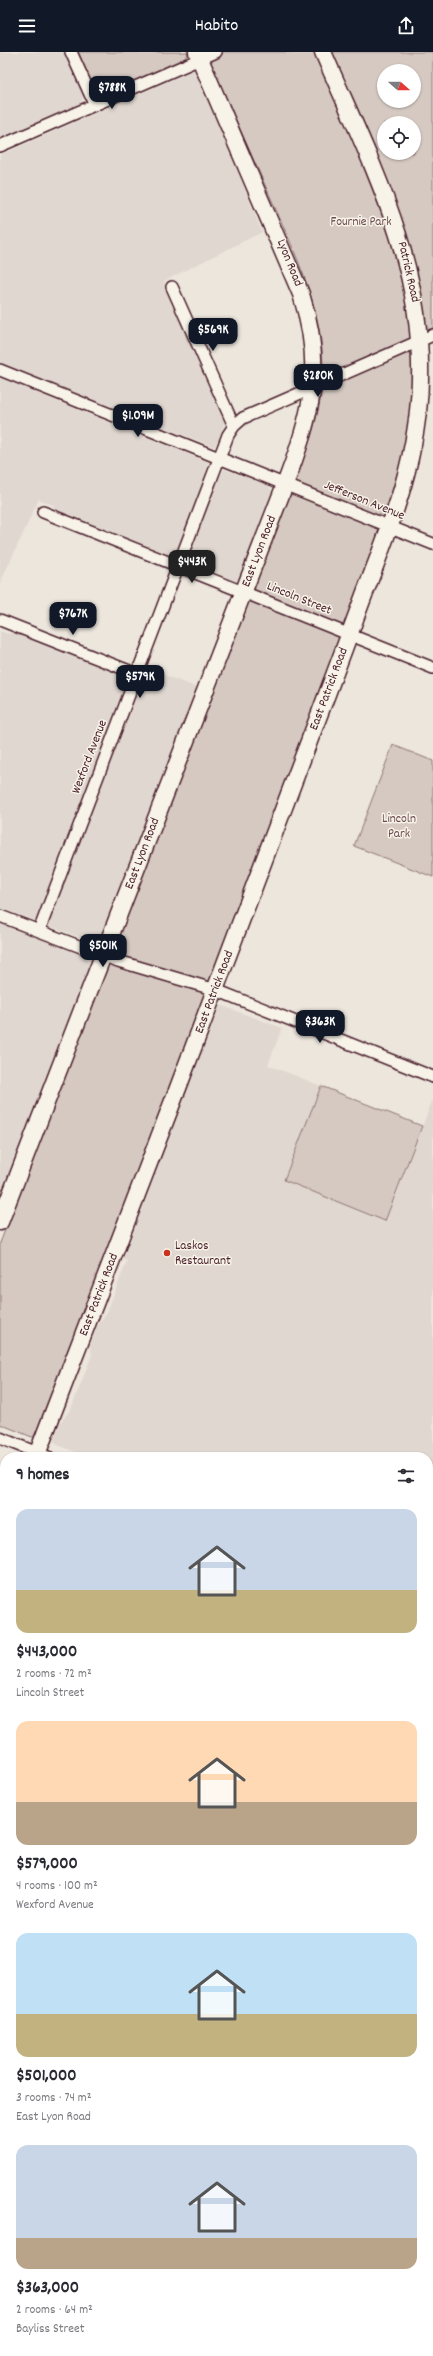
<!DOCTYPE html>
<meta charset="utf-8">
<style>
body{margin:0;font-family:Dekko,sans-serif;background:#f2f2f3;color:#2b2b33;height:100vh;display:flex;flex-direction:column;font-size:15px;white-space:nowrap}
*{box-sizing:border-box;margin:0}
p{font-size:13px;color:#7c7c81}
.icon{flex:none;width:22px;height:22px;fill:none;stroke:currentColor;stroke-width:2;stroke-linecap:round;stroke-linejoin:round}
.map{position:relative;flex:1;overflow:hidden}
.side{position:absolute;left:0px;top:1400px;width:433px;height:904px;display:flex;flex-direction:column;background:#fff;border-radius:16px 16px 0 0;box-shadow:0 1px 3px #0004}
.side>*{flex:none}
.needle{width:26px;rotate:111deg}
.tools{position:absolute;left:377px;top:12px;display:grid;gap:8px}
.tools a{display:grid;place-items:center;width:44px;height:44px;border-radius:50%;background:#fff;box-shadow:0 1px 3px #0004;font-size:20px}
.price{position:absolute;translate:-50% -34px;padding:0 9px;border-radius:8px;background:#111827;color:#fff;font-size:13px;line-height:26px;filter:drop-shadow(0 1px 2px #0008)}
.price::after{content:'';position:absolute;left:50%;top:24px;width:12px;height:9px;margin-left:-6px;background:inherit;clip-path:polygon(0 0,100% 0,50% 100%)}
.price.selected{background:#222;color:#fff}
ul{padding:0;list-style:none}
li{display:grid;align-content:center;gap:8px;height:212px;padding:0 16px}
li span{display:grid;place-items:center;height:124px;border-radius:12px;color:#555}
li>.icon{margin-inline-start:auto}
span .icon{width:72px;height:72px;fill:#fffc;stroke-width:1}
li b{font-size:17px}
h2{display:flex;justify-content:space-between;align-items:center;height:48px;padding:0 16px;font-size:17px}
header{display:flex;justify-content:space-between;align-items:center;height:52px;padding:0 16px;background:#111827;color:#fff;font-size:18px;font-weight:600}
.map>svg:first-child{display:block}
.built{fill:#e0d7d0}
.green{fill:#d5c9c2;stroke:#907476;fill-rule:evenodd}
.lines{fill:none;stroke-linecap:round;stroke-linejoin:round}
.minor-casing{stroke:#4a1f2b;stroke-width:14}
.major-casing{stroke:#4a1f2b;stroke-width:17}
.highway-casing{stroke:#4a1f2b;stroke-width:19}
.minor{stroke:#f7f3e8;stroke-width:11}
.major{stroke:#f7f3e8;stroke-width:14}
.highway{stroke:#f7f3e8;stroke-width:16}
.poi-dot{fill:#c8321e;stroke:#f7f3e8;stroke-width:1.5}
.labels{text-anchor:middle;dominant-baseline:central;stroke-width:3;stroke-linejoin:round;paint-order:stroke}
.park-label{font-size:13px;fill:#6d4a51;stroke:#f7f3e8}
.street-label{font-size:13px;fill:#4a1f2b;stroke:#f7f3e8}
.poi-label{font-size:13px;fill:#4a1f2b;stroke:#f7f3e8;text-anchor:start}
</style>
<header><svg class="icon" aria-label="menu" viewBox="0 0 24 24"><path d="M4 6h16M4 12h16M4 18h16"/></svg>Habito<svg class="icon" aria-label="share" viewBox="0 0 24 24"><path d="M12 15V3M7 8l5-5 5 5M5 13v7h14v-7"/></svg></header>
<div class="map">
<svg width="433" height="2304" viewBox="0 0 433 2304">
<rect width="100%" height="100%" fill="#ece6dd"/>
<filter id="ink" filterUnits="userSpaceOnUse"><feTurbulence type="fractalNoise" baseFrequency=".025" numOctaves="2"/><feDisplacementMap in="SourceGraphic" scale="8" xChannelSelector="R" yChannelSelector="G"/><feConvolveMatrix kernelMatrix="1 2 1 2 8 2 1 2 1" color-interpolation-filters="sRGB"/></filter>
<g filter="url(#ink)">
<!-- built -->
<path class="built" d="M0,0H65L84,42L81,51L0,89Z
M194,18L200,25L262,180L164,229L225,368L220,385L214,395L0,311V103Z
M0,326L208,410L202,435L175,504L167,505L57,460L53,453L39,447L0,531Z
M224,417L266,432L270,435L272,441L241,525L237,529L195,515L187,510L188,503L210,445Z
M0,579L8,582L17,579L124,623L128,629L139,633L145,616L198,636L103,881L100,888L93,890L0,856Z
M0,871L83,903L91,915L0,1149Z
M220,953L282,976L268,1013L321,1034L285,1128L385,1169L433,1047V1462L428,1461V1405H88L56,1392L54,1388L60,1371L71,1357L92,1303L90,1293L97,1275L107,1260L127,1209L123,1207Z
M5,1522V1867L0,1869V1535Z
M428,1574L433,1576V1723L428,1736Z
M433,1788V1840L428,1838V1802Z
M5,1914V2014L0,2016V1916Z"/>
<!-- green -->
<path class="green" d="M78,0H188V1L185,6L103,42L95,38Z
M206,0H433V276L414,284L411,357L406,393L390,457L36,1383L32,1385L0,1372V1191L301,414C312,383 323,351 323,317C323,256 294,199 270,144C248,96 227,48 206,0ZM384,19H414V49H384ZM384,71H414V101H384Z
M393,693L433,709V825L354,794Z
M321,1034L422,1074L385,1169L284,1128Z
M5,2079V2271L0,2269V2081Z
M428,2271L433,2273V2304H403L405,2299H428Z"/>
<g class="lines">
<!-- minor casing -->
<g class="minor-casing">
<path id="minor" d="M71,0L95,53
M0,94L216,0
M172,235L234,374
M0,318L433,492
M43,460L433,616
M0,568L137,622
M0,864L118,909L216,938L433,1025
M39,879L228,383L234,374L243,366L433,283
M0,1386L48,1405
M428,1557L433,1559
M428,1770L433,1756
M428,1841L433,1843
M428,1958L433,1960
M0,2023L5,2021
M428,2093L433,2095
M428,2214L433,2216
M83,2304L85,2299
M224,2304L226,2299
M344,2304L346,2299"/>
</g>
<!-- major casing -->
<g class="major-casing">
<path id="major" d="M0,1506L5,1491
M428,1755L433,1753
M0,1889L5,1888"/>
</g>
<!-- highway casing -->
<g class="highway-casing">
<g id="highway">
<path id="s1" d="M0,1170L289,422C314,355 323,312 301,242L197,0"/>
<path id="s2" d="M36,1405C127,1172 215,939 303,705C324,651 344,597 364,543C391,473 419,404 420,327C423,207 369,107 323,0"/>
<path d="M0,1489L5,1479"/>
</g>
</g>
<!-- minor -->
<use href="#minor" class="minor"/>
<!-- major -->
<use href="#major" class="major"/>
<!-- highway -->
<use href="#highway" class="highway"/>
</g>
</g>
<!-- markers -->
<circle class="poi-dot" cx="167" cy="1201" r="4"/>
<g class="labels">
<!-- park labels -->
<g class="park-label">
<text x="361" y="170">Fournie Park</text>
<text x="399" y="767">Lincoln<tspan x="399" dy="15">Park</tspan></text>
</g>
<!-- street labels -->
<g class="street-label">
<text transform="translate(289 211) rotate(68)">Lyon Road</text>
<text transform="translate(408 220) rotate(77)">Patrick Road</text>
<text transform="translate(364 449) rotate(22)">Jefferson Avenue</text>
<text stroke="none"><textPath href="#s1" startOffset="719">East Lyon Road</textPath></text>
<text transform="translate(299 547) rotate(22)">Lincoln Street</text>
<text stroke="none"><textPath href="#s2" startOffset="822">East Patrick Road</textPath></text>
<text transform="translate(90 705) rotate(-69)">Wexford Avenue</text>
<text stroke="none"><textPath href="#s1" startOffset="395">East Lyon Road</textPath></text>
<text stroke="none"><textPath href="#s2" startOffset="498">East Patrick Road</textPath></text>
<text stroke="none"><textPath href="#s2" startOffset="174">East Patrick Road</textPath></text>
</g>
<!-- poi labels -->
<g class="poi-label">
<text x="175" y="1194">Laskos<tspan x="175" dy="15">Restaurant</tspan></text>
</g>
</g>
</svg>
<div class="tools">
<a><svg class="needle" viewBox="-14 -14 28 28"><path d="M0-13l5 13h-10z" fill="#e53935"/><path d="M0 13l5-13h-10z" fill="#7c7c81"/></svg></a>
<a><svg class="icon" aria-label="locate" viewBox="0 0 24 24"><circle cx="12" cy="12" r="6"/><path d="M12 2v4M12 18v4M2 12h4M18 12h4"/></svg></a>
</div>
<b class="price" style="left:112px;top:58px">$788K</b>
<b class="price" style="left:213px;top:300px">$569K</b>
<b class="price" style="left:318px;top:346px">$280K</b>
<b class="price" style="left:138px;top:386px">$1.09M</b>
<b class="price selected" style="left:192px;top:532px">$443K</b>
<b class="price" style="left:73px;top:584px">$767K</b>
<b class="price" style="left:140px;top:647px">$579K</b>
<b class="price" style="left:103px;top:916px">$501K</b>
<b class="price" style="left:320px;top:992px">$363K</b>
<section class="side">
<h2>9 homes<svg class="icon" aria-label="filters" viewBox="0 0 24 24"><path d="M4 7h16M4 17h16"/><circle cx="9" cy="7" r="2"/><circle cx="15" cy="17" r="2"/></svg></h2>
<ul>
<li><span style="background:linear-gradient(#c9d6e8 65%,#c2b280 0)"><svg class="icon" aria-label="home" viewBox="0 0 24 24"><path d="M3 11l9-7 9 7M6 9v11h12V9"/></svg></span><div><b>$443,000</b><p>2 rooms · 72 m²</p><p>Lincoln Street</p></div></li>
<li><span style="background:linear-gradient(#ffd9b3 65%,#b9a48a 0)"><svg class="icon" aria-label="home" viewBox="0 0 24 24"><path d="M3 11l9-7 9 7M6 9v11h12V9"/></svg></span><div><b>$579,000</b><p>4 rooms · 100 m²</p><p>Wexford Avenue</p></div></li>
<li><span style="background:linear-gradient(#bfe0f5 65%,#c2b280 0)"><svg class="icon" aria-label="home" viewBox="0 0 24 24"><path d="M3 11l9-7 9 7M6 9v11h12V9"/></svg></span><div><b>$501,000</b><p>3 rooms · 74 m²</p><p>East Lyon Road</p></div></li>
<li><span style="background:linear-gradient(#c9d6e8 75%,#b9a48a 0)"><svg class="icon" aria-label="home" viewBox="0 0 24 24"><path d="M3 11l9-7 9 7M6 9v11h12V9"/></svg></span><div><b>$363,000</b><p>2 rooms · 64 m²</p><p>Bayliss Street</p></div></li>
</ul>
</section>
</div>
